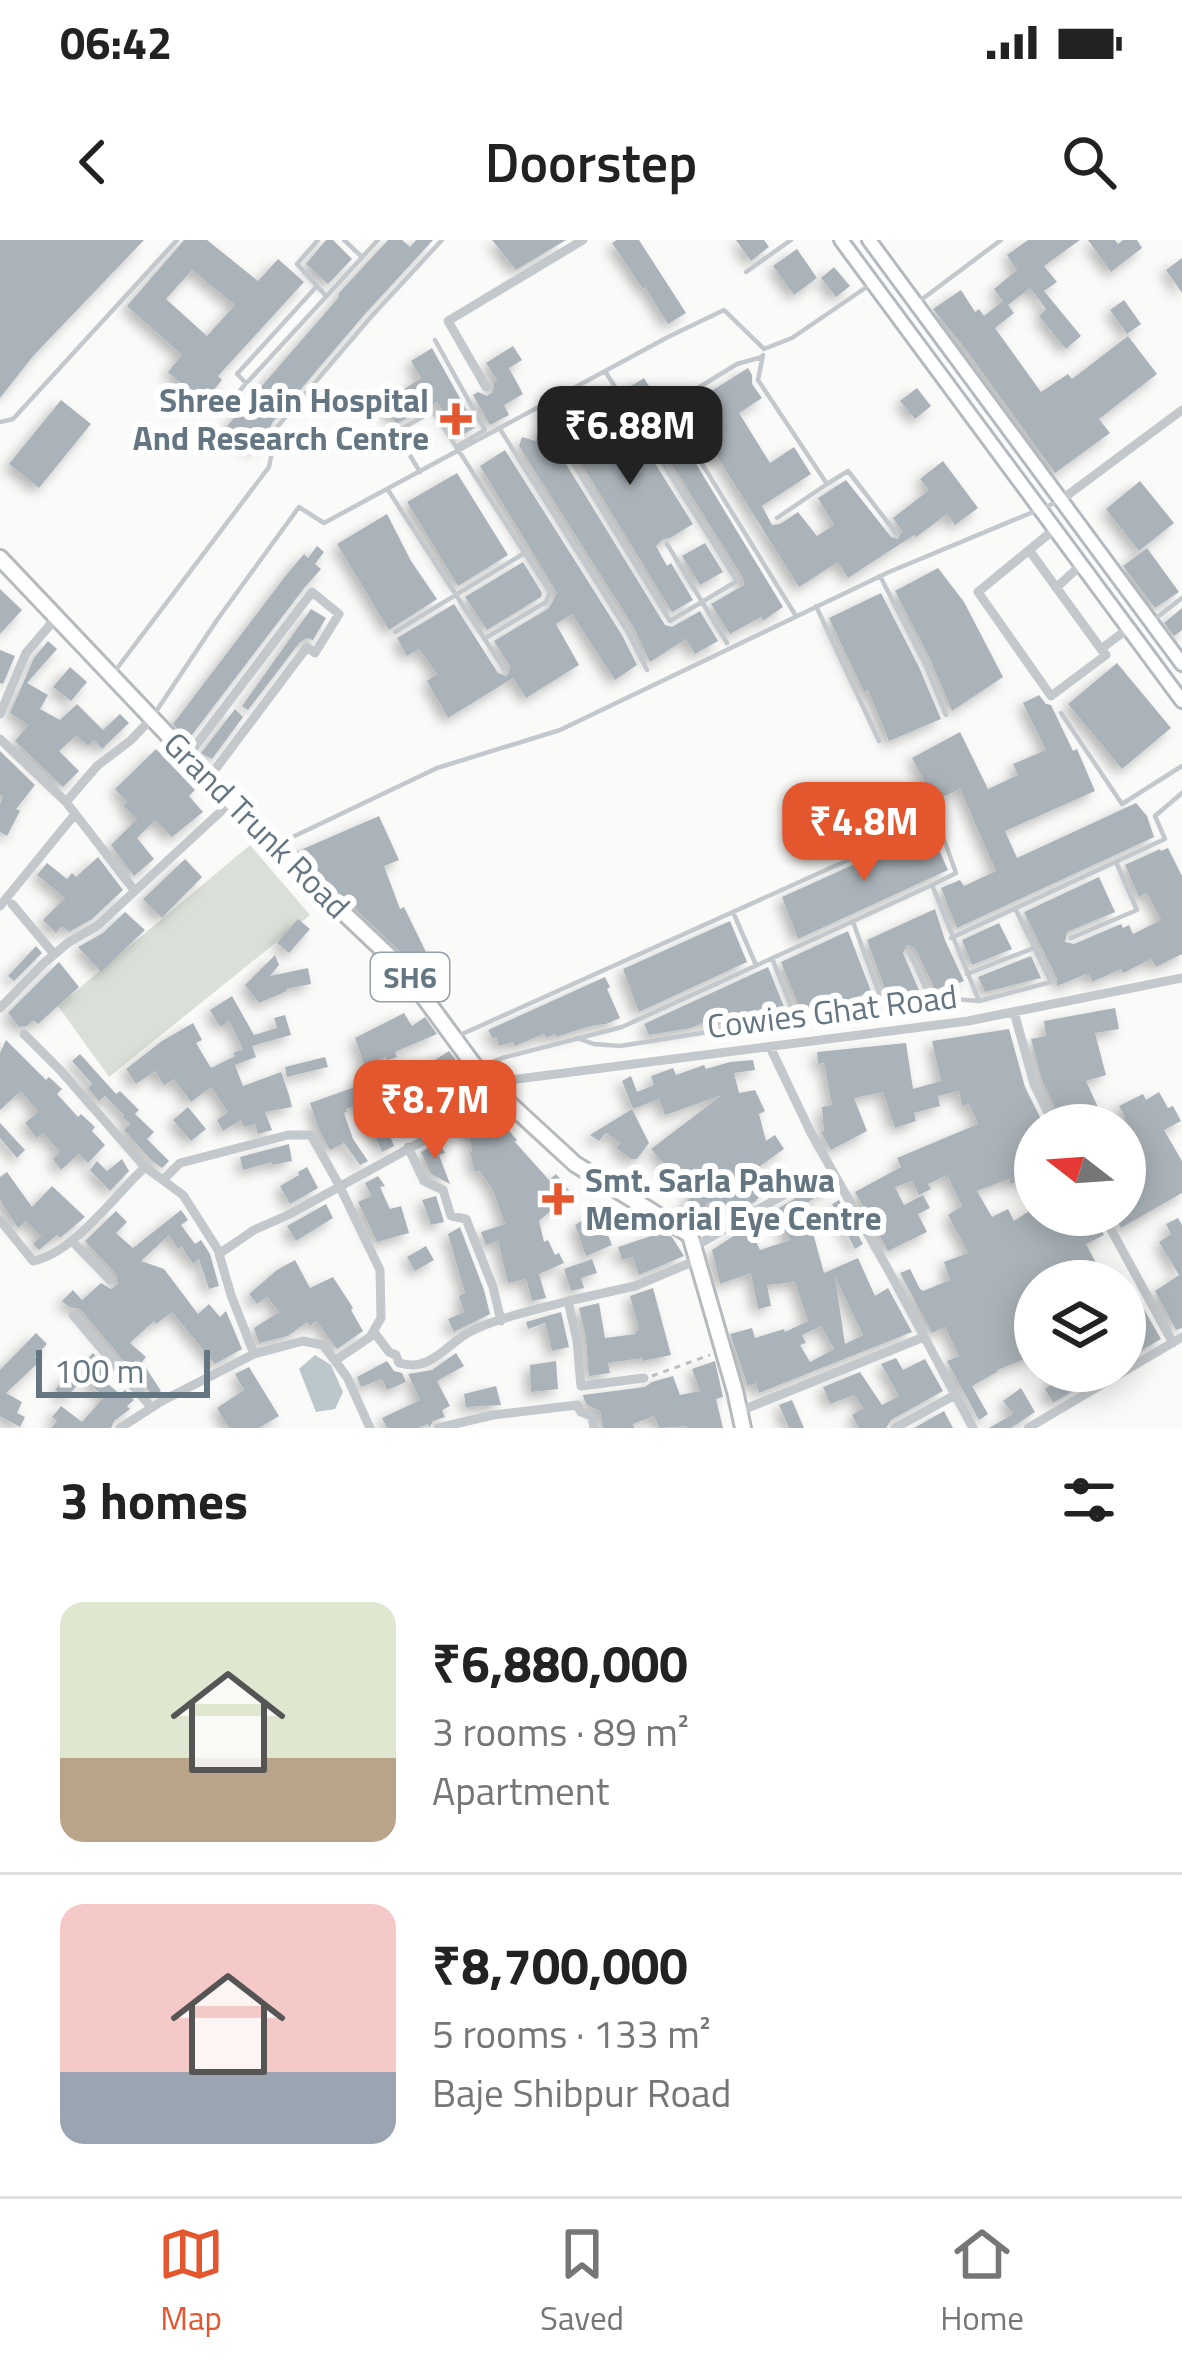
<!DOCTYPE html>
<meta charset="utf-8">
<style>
body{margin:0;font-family:"Titillium Web",sans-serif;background:#f2f2f2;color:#222;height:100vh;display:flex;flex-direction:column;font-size:45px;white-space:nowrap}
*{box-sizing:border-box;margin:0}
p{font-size:39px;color:#767676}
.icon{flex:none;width:66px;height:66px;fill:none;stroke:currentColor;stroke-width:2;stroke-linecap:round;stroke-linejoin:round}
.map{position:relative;height:1188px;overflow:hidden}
.side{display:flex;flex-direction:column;background:#fff;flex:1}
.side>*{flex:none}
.needle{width:78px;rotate:287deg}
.buttons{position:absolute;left:1014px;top:864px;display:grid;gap:24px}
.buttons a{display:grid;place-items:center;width:132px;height:132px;border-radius:50%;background:#fff;box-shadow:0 6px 30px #0003;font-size:60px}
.scale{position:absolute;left:36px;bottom:30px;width:174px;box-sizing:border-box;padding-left:12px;border:6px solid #657683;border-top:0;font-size:33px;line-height:42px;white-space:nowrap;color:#657683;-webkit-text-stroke:9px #fff;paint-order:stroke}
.price{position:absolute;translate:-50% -102px;padding:0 27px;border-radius:24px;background:#e4572e;color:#fff;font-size:39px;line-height:78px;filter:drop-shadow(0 3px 6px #0008)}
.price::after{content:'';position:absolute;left:50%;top:72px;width:36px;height:27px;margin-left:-18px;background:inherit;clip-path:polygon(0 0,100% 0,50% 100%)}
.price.selected{background:#222;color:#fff}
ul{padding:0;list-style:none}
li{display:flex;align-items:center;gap:36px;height:300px;padding:0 60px}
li+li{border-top:3px solid #e0e0e0}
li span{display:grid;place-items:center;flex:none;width:336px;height:240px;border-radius:24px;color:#555}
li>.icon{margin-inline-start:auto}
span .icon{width:144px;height:144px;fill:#fffc;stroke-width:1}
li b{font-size:51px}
h2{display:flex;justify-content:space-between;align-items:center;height:144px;padding:0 60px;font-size:51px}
.status{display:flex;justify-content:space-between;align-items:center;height:84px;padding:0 60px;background:#fff;direction:ltr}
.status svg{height:33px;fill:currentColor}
header{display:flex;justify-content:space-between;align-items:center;height:156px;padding:0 60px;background:#fff;font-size:54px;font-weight:600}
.tab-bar{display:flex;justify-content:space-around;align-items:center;height:168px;border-top:3px solid #e0e0e0;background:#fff;font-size:33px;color:#767676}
.tab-bar a{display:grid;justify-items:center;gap:6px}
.tab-bar .selected{color:#e4572e}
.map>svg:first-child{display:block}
.green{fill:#dadfd7}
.water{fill:#bbc7cb}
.building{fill:#aab3b9;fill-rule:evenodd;filter:url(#shadow)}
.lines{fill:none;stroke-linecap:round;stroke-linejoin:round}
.secondary-casing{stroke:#b3babf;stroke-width:18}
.primary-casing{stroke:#b5babe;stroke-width:20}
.path{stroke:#bbbfc2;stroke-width:3;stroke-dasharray:6 6;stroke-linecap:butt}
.lane{stroke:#c3c8cc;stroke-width:4.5}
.street{stroke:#c3c8cc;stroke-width:9}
.secondary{stroke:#fff;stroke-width:12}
.primary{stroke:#fff;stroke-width:14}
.poi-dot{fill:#e4572e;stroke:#fff;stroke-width:4.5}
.labels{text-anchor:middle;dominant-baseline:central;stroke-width:12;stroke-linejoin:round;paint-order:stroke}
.shield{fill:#fff;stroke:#939fa8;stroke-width:3}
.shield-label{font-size:30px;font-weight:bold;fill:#657683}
.poi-label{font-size:33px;font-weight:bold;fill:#657683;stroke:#fff;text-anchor:end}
.street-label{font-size:33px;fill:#657683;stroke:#fff}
</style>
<div class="status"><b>06:42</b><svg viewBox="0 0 49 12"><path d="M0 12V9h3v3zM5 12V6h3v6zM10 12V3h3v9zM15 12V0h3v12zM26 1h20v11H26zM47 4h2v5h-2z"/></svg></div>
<header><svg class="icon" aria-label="back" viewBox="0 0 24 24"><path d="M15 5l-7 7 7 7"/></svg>Doorstep<svg class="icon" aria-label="search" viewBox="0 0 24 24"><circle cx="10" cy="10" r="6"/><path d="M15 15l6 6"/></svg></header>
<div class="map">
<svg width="1182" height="1188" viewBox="0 0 1182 1188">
<defs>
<filter id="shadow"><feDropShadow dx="-5.5" dy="5.5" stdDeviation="6" flood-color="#0004"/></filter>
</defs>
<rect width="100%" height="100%" fill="#fafaf8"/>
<!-- green -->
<path class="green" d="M250,605L310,675L109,837L58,766Z"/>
<!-- water -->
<path class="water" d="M315,1115L331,1125L343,1152L335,1169L316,1172L299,1129Z"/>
<!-- building -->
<path class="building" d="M0,0H144L34,115L0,158Z
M184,0H207L258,41L278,19L304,42L218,136L222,140L203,163L168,132L182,115L127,66ZM192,30L235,65L207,96L166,59Z
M326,0H333L352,19L328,44L306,24Z
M388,0H402L410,7L416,0H433L365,74L272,183L269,193L253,210L227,186L339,57V53Z
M492,0H566L516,30Z
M617,0H639L686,73L668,84L645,47L643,49L612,3Z
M736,0H764L769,7L751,21Z
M1028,0H1080L1044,26L1057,42L1044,51L1081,96L1066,109L1039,76L1046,69L1030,48L1008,65L1014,73L995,88L1041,152L1068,134L1072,139L1128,96L1157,134L1099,179L1110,193L1055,233L967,111L933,69L961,50L975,72L979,69L984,76L1003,61L994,49L1017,30L1007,15Z
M1088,0H1115L1118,4L1123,0H1137L1142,8L1111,32Z
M797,9L817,38L794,55L773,26Z
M1182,18V53L1166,30Z
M834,27L850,46L836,57L821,38Z
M1124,60L1141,84L1127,94L1110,70Z
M513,106L522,120L509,128L523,154L504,165L509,175L490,185L473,155L478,152L487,156L493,152L494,142L497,140L486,123Z
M432,108L476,187L459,197L437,162L396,184L383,163L421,138L411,121Z
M748,128L752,135V144L762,158L739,173L770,223L794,207L811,234L762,266L772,285L780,284L798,272L817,296L834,285L818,258L846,240L891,297L898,299L902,291L893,278L929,250L920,239L943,221L978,268L955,285L947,274L916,297L914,295L848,338L838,322L799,347L686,167Z
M644,138L783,367L763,381L761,377L730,394L711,364L744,345L743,338L625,150Z
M917,148L931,166L915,179L900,161Z
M611,153L693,284L670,298L663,299L656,306L667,326L671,323L693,360L672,372L562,192L568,193L554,171L569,162L576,175Z
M61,160L91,184L39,248L9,224Z
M539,187L544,188L665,385L672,387L700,371L718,401L695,414L686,399L650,422L634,388L519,206L522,197L536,201Z
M505,210L622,395L637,425L615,440L572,374L556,384L579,425L526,458L513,438L448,478L427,441L437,434L419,409L407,416L397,398L454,364L498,433L506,436L509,433L510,426L494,401L549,368L557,353L480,226Z
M457,233L508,315L458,346L407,262Z
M1140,241L1174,283L1139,311L1106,269Z
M387,274L411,321L437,359L389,390L337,304Z
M705,303L723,332L700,345L682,316Z
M317,306L324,312L315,324L321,329L305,347L188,500L173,484L287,334L304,314L308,318Z
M1147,308L1179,352L1155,368L1123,326Z
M523,322L542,353L541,357L487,390L465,357Z
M938,328L964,362L1003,437L952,471L931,421L895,351Z
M0,349L22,370L0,394Z
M881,353L919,427L941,479L889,501L868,450L864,452L829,378Z
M1182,368V390L1174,396L1164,383Z
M311,369L326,378L313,400L307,398L300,402L248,470L242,466Z
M48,401L57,409L27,443L48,455L40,469L60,480L77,464L103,490L120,474L129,483L102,509L94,500L88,506L77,495L59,511L79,531L63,547L15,501L28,485L10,473L34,418Z
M0,410L15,416L3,444L0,443Z
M1117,423L1171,488L1122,529L1068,464Z
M70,427L87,442L71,461L53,447Z
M1039,455L1046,464L1051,465L1073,511L1077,509L1095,551L1005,591L1017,618L1136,563L1147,576L1154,597L957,688L941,648L960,640L964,646L996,631L960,549L934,561L912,518L960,492L988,549L1018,535L1013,524L1046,510L1023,463Z
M235,469L243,477L212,519L201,513Z
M156,509L195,550L189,556L203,572L172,597L155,580L137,598L154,619L134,636L111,605L137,579L123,565L127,562L115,549Z
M0,511L35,545L16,569L20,571L7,596L0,592V564L3,557L0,554Z
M379,576L399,620L384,626L400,669L404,667L427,714L410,721L296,612Z
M930,590L948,630L798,699L782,657Z
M1168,608L1182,636V714L1156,727L1151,719L1123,733L1121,729L1092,742L1089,734H1086L1057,746V739L1024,672L1099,637L1115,672L1067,692L1065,702L1074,704L1121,684L1123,688L1129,685L1133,694L1161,680L1147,653L1139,657L1125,625L1160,609L1161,611Z
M98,617L123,650L92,679L69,692L62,686L56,693L43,680L65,658L37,635L47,623L67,639L72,633L76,637Z
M185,619L202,637L162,678L143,659Z
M935,669L945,700L964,741L955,745L949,744L935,750L915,708L907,705L903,713L919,750L907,756L888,757L867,700Z
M125,672L145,690L101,732L78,707L103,693Z
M298,679L310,689L289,713L277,703Z
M730,681L747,722L639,772L623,729Z
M999,683L1012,709L972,725L962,700Z
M848,691L871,751L845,763L800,770L781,722Z
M36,706L42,713L14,741L8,736Z
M275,715L279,725L270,736L308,728L311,744L286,749L287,751L259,763L245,745Z
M1031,716L1041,738L985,752L978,737Z
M59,722L79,747L38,784L33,780L27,786L19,787L8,773Z
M768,727L785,769L774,775L737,780L735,778L728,781L727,779L716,784L715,780L706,785L704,782L691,788L649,795L644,784Z
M605,737L610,747L607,749L620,778L606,784L590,786L556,797L555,794L546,798L544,794L515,806L513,802L499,806L496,797L493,799L488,790Z
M232,756L254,795L277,788L274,778L285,775L291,795L252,806L256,817L235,825L243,846L281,832L289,855L292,867L265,872L272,890L258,894L255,884L244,887L241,880L223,891L217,880L228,872L211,847L191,862L174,839L164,845L155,831L136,844L126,829L162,801L193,783L202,800L196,803L211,828L235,816L233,813L243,809L229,781L220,787L210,770Z
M1115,768L1119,789L1095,793L1106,835L1086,841L1106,885H1063L1042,841L1031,799L1046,796L1044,781Z
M404,773L412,786L425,777L437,794L395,812L397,817L387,820L385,817L365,827L355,798Z
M1009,789L1025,847L1044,885H1035V903L1024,908L1035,933V958L1026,938L1011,944L1009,939L977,951L992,977L1008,969L1014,981L1035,967V975H1094L1104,995L1086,1004L1096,1023L1061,1039L1058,1032L1035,1041V1115L995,1131H999L972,1146L988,1174L979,1180L947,1121L959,1116L945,1087L932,1093L900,1033L910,1029L920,1049L923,1051L950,1040L944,1022L968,1013L948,975L962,966L947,935L928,944L931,949L919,955L912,941L895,947L904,965L923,955L930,968L918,974L927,992L888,1011L855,952L901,927L897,918L978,884L969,864L962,866L959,851L938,856L940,866L914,873L916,881L895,888L883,852L854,858L867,891L831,910L821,892L824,891L822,867L832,865L824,823L818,824L817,812L906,803L913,849L941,841L932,801Z
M6,800L46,840L49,837L62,849L57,854L78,877L81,874L95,887L92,891L105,905L88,923L79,914L61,930L53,919L60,912L43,893L37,898L25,883L38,872L21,851L0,870V813Z
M449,811L470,838L466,841L475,856L455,873L444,856L459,846L446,826L434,835L427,825Z
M80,814L116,854L120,851L139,870L135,874L154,892L147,899L169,921L162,928L151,920L124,890L130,884L122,876L124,875L105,856L99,861L88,848L92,844L72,821Z
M325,817L328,827L287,837L285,827Z
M753,820L755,830L734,833L739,853L755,850L765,871L759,874L766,901L775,895L784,909L753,931L763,952L756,961L723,980L709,961L695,983L679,973L695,950L678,926L671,932L651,909L722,855L665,875L659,859L633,869L622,841L631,836L637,852L654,845L651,836L673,828L676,835L704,825L706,829L730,822Z
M405,831L432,886L423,891L394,834Z
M362,840L378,878L382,877L394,906L382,912L362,863L346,869L347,872L344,873L353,899L368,921L360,925L344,903L330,910L319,890L310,863L355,847L354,843Z
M1159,852L1168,868L1173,866L1181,881L1164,890L1182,921V953L1121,988L1113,975H1125V877L1119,866L1143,854L1146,860Z
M188,867L206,889L191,901L173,880Z
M632,869L649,903L637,919H631L616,908L620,903L606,893L599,901L590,895Z
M487,870L491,875L494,873L517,900L515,902L549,940L556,934L571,953L539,981L544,1002L548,1000L555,1015L559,1013L564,1023L539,1034L546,1058L532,1061L526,1039L508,1043L498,1001L486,1005L481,992L505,984L493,950L479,930L475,933L469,909L472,912L468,886Z
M0,883L25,910L17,918L0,898Z
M439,902L445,913L439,915L450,944L431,934L421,912Z
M289,904L292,921L272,925V922L243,930L240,917Z
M122,919L129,931L110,951L90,930L97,921L107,931Z
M307,927L318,948L290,964L280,946L299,935L298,932Z
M7,932L32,967L52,946L85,977L60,998L57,995L39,1010L33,1004L41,996L26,981L18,988L0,960V937Z
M823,933L831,947L792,973L796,981L808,975L824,1033L858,1018L875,1056L888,1048L912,1092L759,1153L756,1143L748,1146L730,1094L752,1088L755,1098L784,1089L785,1092L808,1081L795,1042L767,1045L771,1066L758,1069L751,1033L720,1044L712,1010L749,986L760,1010L790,1000L772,972L816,946L819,935ZM835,1037L863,1095L845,1104ZM821,1086L834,1109L810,1122L800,1105L806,1103L802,1095Z
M378,936L385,946L380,947L390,969L401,966L409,993L377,1002L358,962L371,956L365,943Z
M436,956L444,982L431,985L422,960Z
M839,960L863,1004L855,1009L832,964Z
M326,964L333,978L296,1001L287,986Z
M181,970L188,980L181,985L195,1004L201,1000L210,1014L219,1046L209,1049L199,1019L193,1024L181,1006L178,1009L169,995L141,1021L164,1029L198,1074L209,1064L220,1077L226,1071L242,1109L215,1124L172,1072L156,1084L154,1081L130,1103L146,1117L142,1122L161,1151L153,1156L80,1069L69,1067L62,1061L73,1050L82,1060L101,1043L111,1049L118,1044L116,1034L85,1001L116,971L127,982L116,993L133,1008Z
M592,974L595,980L601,977L612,1005L586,1016L575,985Z
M1178,978L1182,985V1088L1176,1090L1155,1051L1179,1035L1159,1002L1171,994L1166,984Z
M460,987L484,1050L490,1074L454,1092L448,1079L464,1072L459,1056L465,1053L448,994Z
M663,992L672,997L684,1016L639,1035L633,1017L622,1020L618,1007Z
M426,1006L434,1020L415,1031L407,1017Z
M592,1019L597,1033L581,1038L584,1048L571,1051L564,1029Z
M295,1020L310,1048L333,1037L353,1068L351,1070L363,1091L337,1109L316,1081L310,1086L307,1082L288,1096L259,1103L254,1088L279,1072L267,1057L257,1064L249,1054L277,1030Z
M653,1048L671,1115L643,1121L642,1118L608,1123L610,1133L589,1136L586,1098L579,1068L599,1063L605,1098L636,1094L635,1091L639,1090L630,1056Z
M1141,1064L1161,1099L1132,1116L1125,1106V1074Z
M561,1072L569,1107L552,1111L545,1083L528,1089L526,1082Z
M36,1093L47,1104L35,1117L39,1122L6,1153L22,1162L17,1173L25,1177L20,1187L0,1176V1130Z
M93,1113L109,1131L102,1139L120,1154L125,1150L134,1160L127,1166L130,1169L114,1181L111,1188H51L57,1181L52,1177L61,1166L82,1182L104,1157L85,1139L96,1128L87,1119Z
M456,1113L464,1126L437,1141L450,1166L442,1170L445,1177L433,1181L429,1188L428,1184L418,1188H387L382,1178L420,1160L408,1134L432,1130Z
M896,1118L903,1130L925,1119L943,1151L891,1180L886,1188H859L852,1175L863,1168L854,1155L830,1164L823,1147L860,1132L882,1165L899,1156L881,1124Z
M387,1121L394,1131L402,1133L406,1142L387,1150L382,1139L361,1147L357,1137Z
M556,1121L558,1149L531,1152L530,1125Z
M715,1121L723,1157L716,1159L723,1188H687V1186L659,1188L654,1176L633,1184L634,1188H603L600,1171L587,1165L584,1159L583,1155L645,1147L652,1142L673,1136L680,1155L700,1151L692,1129Z
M249,1127L279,1176L259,1188H229L217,1168L244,1150L235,1134Z
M1052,1131H1100L1101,1134L1053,1163L1045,1149L1057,1141Z
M69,1133L80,1142L66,1158L55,1150Z
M496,1146L501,1165L466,1167L464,1154Z
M1021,1148L1035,1172L1011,1188H989L1013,1174L1003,1161Z
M792,1160L804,1188H789L779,1165Z
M944,1171L953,1188H914Z"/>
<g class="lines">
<!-- secondary casing -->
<g class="secondary-casing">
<path id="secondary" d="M841,0L1182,461
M869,0L1182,424"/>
</g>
<!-- primary casing -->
<g class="primary-casing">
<path id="primary" d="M0,318L273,606L404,730L487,843L575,924L690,995L735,1151L743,1188"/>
</g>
<!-- path -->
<path class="path" d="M652,1136L710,1115"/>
<!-- lane -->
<path class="lane" d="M318,0L297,24L326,56
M344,0L362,17
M746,32L791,0
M917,63L1001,0
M435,100L485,190L456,207
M764,109L792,98L871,44
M763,115L758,140L827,244L777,278
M762,117L737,124L667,167L796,376
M246,143L237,134L317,46
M540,169L670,381L737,341L605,131
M221,171L378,0
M0,182L13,179L177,0
M500,189L628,392L647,430
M420,232L396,192L433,171L550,352L546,362L484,399
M827,244L848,231L896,293
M388,250L504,429
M667,304L727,403
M880,336L925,424L946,475
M816,366L879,501
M1151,382L1182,358
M395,392L523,314
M115,431L269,227L277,187L370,78L442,0
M155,473L217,380L299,267L324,283L668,97L724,70L764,109
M1061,473L1122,564L1182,526
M278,604L437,528L560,490L889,332L1057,262
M733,672L756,725
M853,682L883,764
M951,698L1165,599L1155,576L1182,553
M1071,698L1137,670L1116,622
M909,711L931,760
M772,718L795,777
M967,734L1034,708
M460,795L937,580L956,633L932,645L979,761
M577,798L594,804L620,806L876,765L953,759L979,761L1051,742L1016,670
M482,826L502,818L622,787L932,645"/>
<!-- street -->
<path class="street" d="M486,147L448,81L583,0
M1061,260L1182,170
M1056,288L978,352L1051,456L1106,415L1101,409L1129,388
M1029,310L1101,409
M1056,348L1082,324
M0,474L26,413L56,378
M0,499L66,562L134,650
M187,517L312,352L339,374L315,413L307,407L208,539
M66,562L97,526L131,500L152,478
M12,664L54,714
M0,666L75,574
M0,768L44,723L69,702L97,686L231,562
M1014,772L1034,844L1054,885
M24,794L60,830L145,927L183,955L220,1013
M770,807L811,893L890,1033L973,1188
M487,843L968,781L1182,738
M408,907L424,941L443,950L451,976L466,979L493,1047L501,1081
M164,939L180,923L288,895H311L339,945L380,1030L381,1078L370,1097L336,1120
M1103,975L1173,1103
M0,980L33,1021C74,1013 115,955 145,927
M72,1001L110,1040
M694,1007L811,939
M568,1061L635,1046L697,1020
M73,1075L151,1167
M374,1092L389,1112L396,1115L399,1123C429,1132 444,1108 466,1094C491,1079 540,1069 568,1061L577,1100L581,1146L644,1138
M254,1114L303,1101L323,1105L347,1137L370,1188
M740,1171L924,1097
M120,1188L162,1161L254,1114L231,1055L219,1014L254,990L288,975L461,880L477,865L498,854
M438,1188L493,1175L577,1165L581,1172L592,1176L594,1188
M895,1188L955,1155
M1028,1188L1182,1097"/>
<!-- secondary -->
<use href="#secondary" class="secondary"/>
<!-- primary -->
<use href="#primary" class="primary"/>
</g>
<!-- markers -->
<g class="poi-dot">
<path d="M450 161h12v12h12v12h-12v12h-12v-12h-12v-12h12z"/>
<path d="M552 941h12v12h12v12h-12v12h-12v-12h-12v-12h12z"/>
</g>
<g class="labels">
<!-- shield labels -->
<rect class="shield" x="371" y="713" width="78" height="48" rx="9"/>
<g class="shield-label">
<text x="410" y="737">SH6</text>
</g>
<!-- poi labels -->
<g class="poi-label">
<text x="429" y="160">Shree Jain Hospital<tspan x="429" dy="38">And Research Centre</tspan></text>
<text x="585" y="940" text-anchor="start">Smt. Sarla Pahwa<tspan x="585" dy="38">Memorial Eye Centre</tspan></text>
</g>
<!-- street labels -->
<g class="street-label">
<text transform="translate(257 585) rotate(45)">Grand Trunk Road</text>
<text transform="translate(832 771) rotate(-7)">Cowies Ghat Road</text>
</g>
</g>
</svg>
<div class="buttons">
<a><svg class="needle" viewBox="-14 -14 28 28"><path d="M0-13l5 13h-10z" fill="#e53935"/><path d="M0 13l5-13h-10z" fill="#767676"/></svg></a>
<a><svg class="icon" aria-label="layers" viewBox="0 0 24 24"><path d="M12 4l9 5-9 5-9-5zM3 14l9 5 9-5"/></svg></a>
</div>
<div class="scale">100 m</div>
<b class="price selected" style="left:630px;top:248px">₹6.88M</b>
<b class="price" style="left:864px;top:644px">₹4.8M</b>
<b class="price" style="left:435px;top:922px">₹8.7M</b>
</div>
<section class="side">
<h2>3 homes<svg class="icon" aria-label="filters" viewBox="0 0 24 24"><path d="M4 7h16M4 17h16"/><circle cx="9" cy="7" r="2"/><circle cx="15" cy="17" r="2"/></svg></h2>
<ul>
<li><span style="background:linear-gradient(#dfe7d0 65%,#b9a48a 0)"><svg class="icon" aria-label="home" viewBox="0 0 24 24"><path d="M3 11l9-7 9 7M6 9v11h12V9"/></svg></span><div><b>₹6,880,000</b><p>3 rooms · 89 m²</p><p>Apartment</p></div></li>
<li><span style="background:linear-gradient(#f6c9c9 70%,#9aa5b1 0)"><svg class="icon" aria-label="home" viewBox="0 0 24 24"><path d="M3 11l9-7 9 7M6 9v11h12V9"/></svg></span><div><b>₹8,700,000</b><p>5 rooms · 133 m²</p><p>Baje Shibpur Road</p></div></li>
</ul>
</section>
<nav class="tab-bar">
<a class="selected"><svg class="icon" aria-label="map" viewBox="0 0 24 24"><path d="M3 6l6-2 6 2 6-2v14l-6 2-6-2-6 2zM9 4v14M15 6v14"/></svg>Map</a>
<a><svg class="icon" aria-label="saved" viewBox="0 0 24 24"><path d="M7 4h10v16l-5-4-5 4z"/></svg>Saved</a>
<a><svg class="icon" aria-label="home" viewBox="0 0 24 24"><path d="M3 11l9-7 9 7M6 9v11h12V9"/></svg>Home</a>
</nav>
